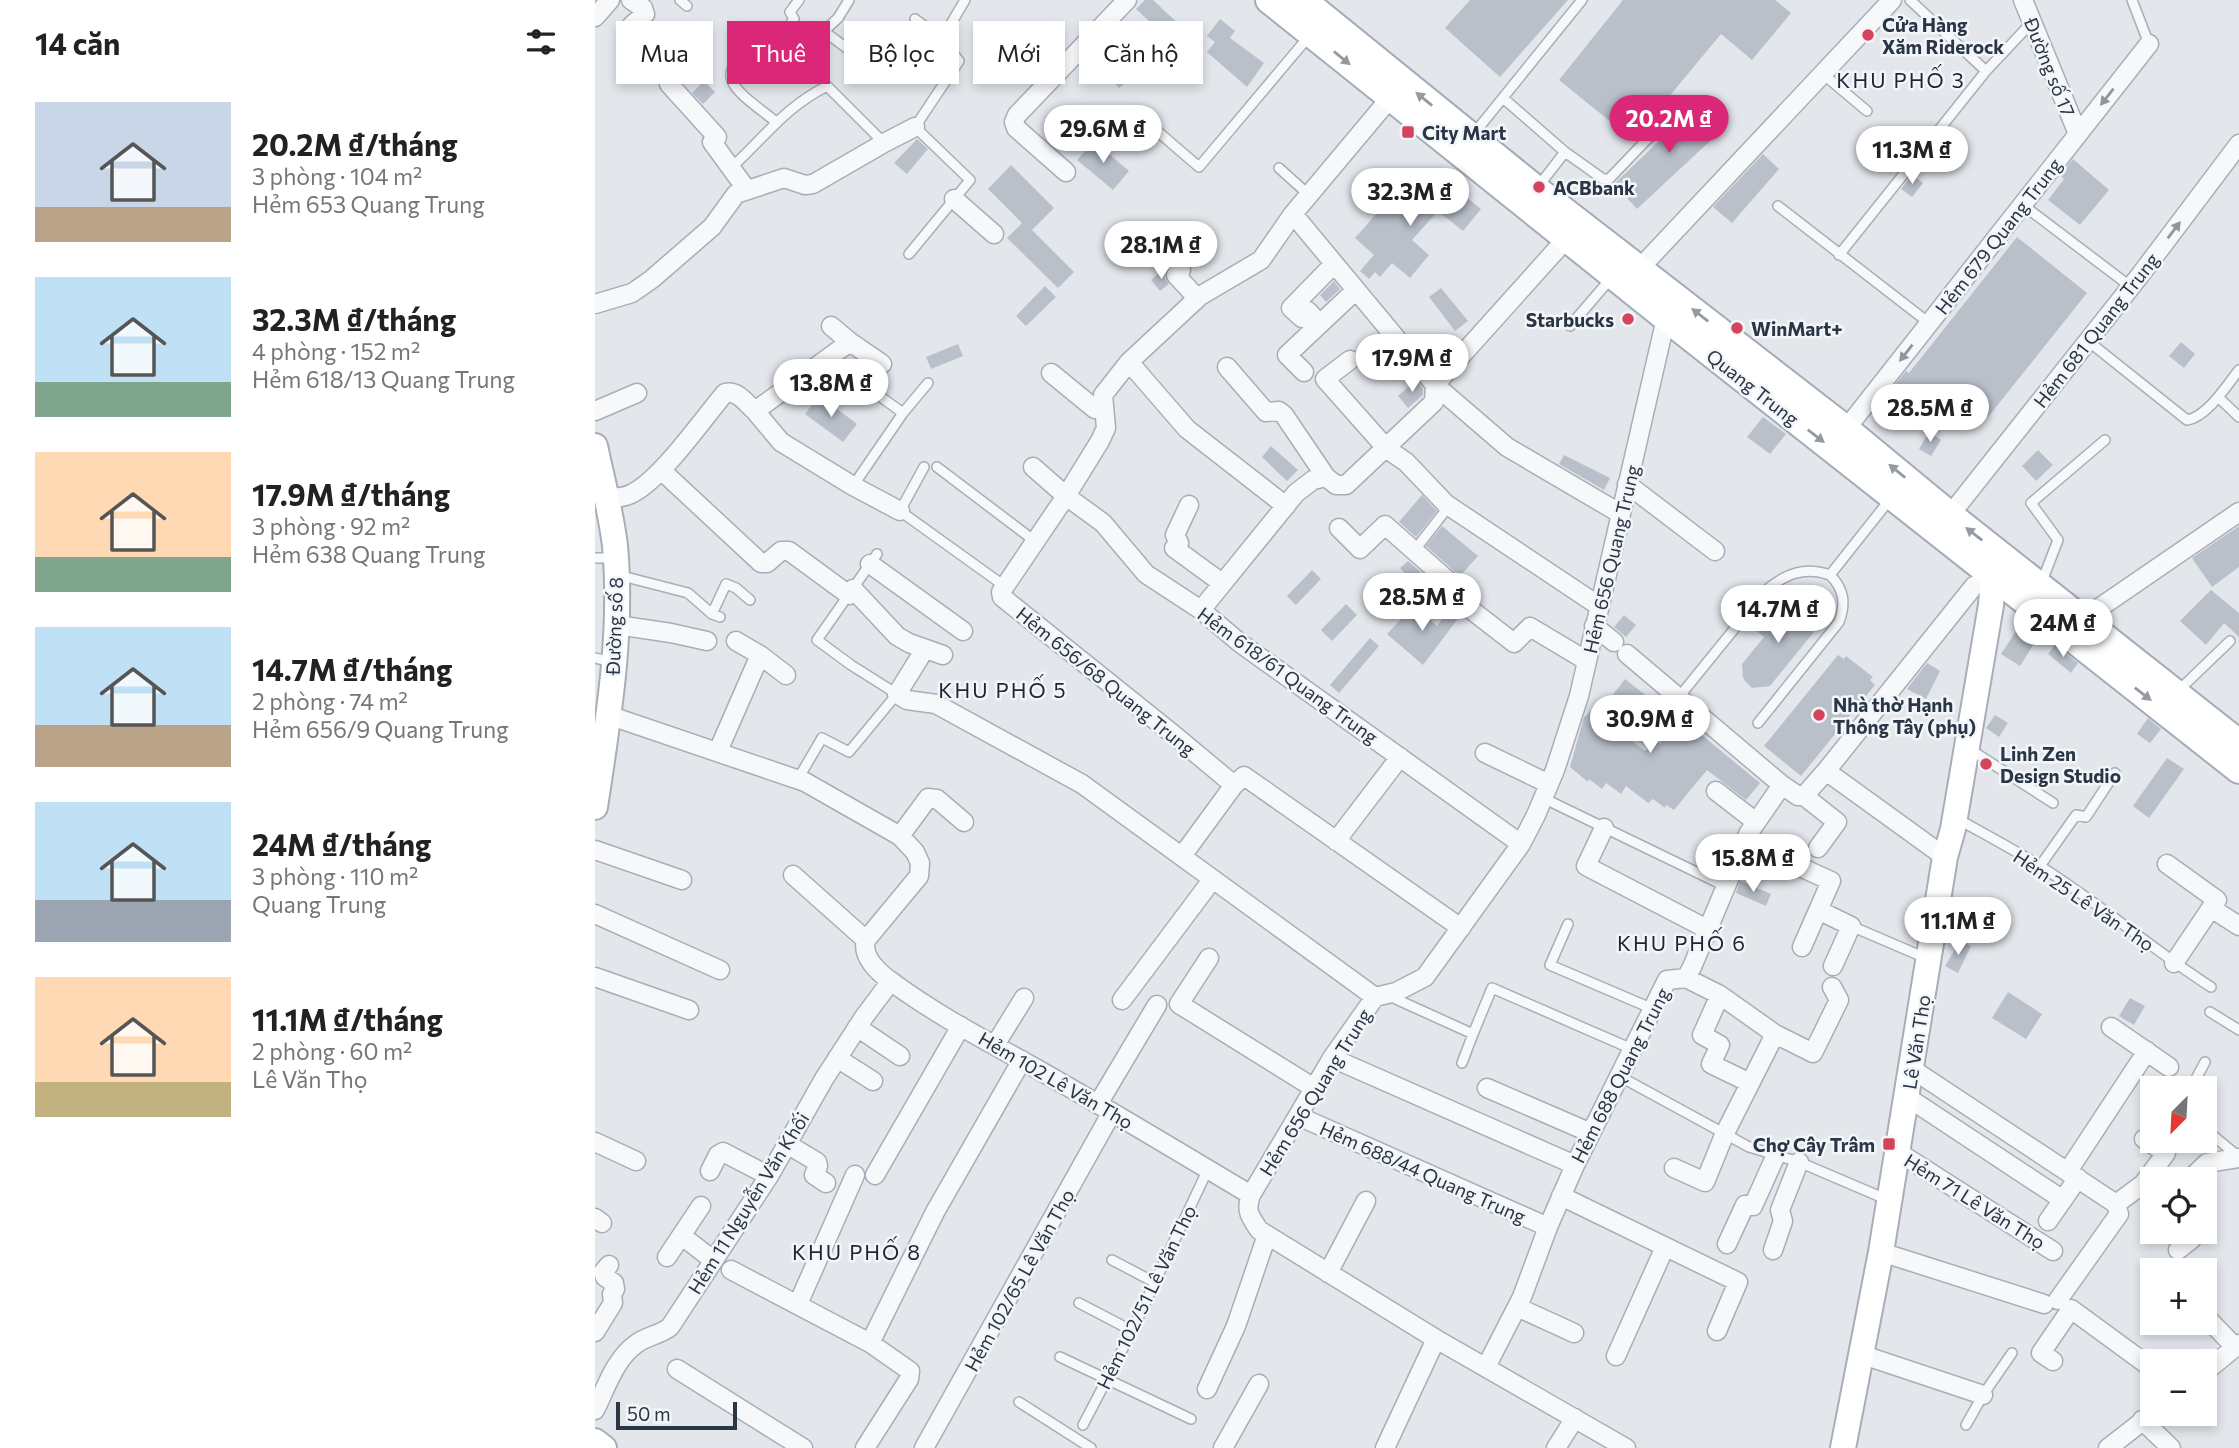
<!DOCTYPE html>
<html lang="vi">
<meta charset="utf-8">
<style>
body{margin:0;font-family:Commissioner,sans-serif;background:#f2f2f2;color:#222;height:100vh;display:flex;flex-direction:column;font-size:26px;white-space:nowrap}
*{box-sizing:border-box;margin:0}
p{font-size:23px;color:#767676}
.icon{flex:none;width:38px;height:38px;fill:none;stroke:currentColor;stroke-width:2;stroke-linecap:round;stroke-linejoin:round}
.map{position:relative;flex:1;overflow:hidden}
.side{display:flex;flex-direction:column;background:#fff;width:595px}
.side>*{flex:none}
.hud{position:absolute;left:21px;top:21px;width:665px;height:63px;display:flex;gap:14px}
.needle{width:46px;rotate:204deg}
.fabs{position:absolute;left:1545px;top:1076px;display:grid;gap:14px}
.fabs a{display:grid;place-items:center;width:77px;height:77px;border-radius:0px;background:#fff;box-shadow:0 4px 10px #0003;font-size:35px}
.scale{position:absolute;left:21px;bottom:18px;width:121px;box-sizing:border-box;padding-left:7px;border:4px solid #2a3545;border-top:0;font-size:19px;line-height:24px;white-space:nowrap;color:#2a3545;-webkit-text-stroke:5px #f3f6f9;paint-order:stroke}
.price{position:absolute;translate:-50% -60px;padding:0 16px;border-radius:24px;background:#fff;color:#222;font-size:23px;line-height:46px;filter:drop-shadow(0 2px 4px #0008)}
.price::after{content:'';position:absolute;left:50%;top:42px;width:21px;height:16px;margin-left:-10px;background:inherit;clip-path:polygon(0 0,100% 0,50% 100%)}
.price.on{background:#db2777;color:#fff}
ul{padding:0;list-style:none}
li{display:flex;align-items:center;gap:21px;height:175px;padding:0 35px}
li span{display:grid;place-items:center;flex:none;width:196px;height:140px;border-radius:0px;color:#555}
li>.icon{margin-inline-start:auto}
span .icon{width:84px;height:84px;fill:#fffc;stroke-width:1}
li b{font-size:30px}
h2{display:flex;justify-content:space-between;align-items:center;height:84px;padding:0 35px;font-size:30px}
.tag{padding:0 24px;border-radius:0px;background:#fff;box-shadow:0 4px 10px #0003;font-size:24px;line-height:63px}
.tag.on{background:#db2777;color:#fff}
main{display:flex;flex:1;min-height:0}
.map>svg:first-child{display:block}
.building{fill:#bac0ca}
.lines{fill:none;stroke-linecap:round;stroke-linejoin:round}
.lane-casing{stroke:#a8aeb7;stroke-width:12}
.street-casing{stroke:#a8aeb7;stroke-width:21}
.secondary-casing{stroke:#a8aeb7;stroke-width:28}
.primary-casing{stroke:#a2abb8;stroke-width:30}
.lane{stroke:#f6f8fa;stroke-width:9}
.street{stroke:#f6f8fa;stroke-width:18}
.secondary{stroke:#fff;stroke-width:24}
.primary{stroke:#fff;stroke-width:26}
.oneway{fill:#949aa2}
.oneway2{fill:#9096a0}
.poi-dot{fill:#d5445d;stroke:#f3f6f9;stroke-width:2.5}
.labels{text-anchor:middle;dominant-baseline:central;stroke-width:5;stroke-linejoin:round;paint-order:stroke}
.poi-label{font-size:19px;font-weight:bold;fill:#2a3545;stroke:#f3f6f9;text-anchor:start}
.street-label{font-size:19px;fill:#2a3545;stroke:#f3f6f9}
.neighbourhood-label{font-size:21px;letter-spacing:2px;fill:#1c2636;stroke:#f3f6f9}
</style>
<main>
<section class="side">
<h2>14 căn<svg class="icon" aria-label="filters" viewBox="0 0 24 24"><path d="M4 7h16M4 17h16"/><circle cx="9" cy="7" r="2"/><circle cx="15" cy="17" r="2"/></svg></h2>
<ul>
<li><span style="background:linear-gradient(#c9d6e8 75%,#b9a48a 0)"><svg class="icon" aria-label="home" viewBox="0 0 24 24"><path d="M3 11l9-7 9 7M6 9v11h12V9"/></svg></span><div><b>20.2M ₫/tháng</b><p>3 phòng · 104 m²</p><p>Hẻm 653 Quang Trung</p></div></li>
<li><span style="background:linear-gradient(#bfe0f5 75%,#7fa58c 0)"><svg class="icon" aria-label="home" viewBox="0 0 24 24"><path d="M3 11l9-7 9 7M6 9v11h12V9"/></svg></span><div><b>32.3M ₫/tháng</b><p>4 phòng · 152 m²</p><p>Hẻm 618/13 Quang Trung</p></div></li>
<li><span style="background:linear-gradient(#ffd9b3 75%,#7fa58c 0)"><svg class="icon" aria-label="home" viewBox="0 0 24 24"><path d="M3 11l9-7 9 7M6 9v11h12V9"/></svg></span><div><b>17.9M ₫/tháng</b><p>3 phòng · 92 m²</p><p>Hẻm 638 Quang Trung</p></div></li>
<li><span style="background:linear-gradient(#bfe0f5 70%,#b9a48a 0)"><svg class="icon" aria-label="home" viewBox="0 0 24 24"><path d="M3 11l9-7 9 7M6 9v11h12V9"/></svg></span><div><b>14.7M ₫/tháng</b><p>2 phòng · 74 m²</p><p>Hẻm 656/9 Quang Trung</p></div></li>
<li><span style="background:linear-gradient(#bfe0f5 70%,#9aa5b1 0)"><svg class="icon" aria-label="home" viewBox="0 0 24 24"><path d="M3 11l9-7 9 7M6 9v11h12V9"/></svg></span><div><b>24M ₫/tháng</b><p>3 phòng · 110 m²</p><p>Quang Trung</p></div></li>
<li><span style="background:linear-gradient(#ffd9b3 75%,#c2b280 0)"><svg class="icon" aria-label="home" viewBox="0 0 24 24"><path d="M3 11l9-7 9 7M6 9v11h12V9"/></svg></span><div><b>11.1M ₫/tháng</b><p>2 phòng · 60 m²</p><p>Lê Văn Thọ</p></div></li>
</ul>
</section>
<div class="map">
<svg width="1644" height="1448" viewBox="0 0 1644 1448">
<rect width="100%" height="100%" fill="#e3e7ec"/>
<!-- building -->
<path class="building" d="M550,0H558L589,29L577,42L541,9Z
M875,0H973L905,77L850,28Z
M1028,0H1180L1196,13L1157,60L1126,34L1038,140L964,80Z
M625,19L640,31L635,38L669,63L652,87L612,52L620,42L612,36Z
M517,43L542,73L524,88L499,59Z
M109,81L120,92L108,104L97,93Z
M1105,102L1129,128L1042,209L1019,184Z
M322,139L333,149L312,174L299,163Z
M499,141L534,171L518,190L482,160Z
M1168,154L1184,169L1137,223L1118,207Z
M1478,159L1514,190L1485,225L1453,200L1469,179L1465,175Z
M416,165L459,208L437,230L479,272L463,288L412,238L427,223L393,189Z
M1317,175L1328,183L1317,197L1306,189Z
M842,181L860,197L864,191L886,209L868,231L843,211L817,240L834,255L815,278L797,263L785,277L780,272L774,279L765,271L779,255L760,238L805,187L823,202Z
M1422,237L1492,293L1393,417L1356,387L1325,427L1289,399L1311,371L1314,373Z
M570,268V278L574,284L565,291L556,280Z
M739,281L745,289L731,302L725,295Z
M450,286L461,297L431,326L421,316Z
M846,288L873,321L860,331L834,297Z
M783,334L791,344L770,363L762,352Z
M1586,342L1600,354L1589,368L1574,356Z
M363,344L368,356L336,369L331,357Z
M821,380L828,389V395L813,408L803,396Z
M224,395L262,424L248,442L210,414Z
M1168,417L1191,434L1175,454L1152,437Z
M1334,432L1346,440L1336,456L1324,449Z
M676,446L703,470L692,481L667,457Z
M1443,450L1458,465L1441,481L1427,466Z
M969,455L1015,478L1009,490L964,464Z
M827,495L842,511L821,537L804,522Z
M847,526L883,556L865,576L831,546Z
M1644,526V567L1617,587L1597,558Z
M813,561L836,581L826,590L805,568Z
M717,570L726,579L701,605L692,596Z
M1616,590L1644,613V637L1629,623L1611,645L1585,621Z
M1200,600L1227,622L1175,686L1157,688L1150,681L1148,677L1147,664L1169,637L1155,626L1164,615L1178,627Z
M751,604L762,615L737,641L726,630Z
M819,605L842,626L857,606L865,616L828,665L792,634Z
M1029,615L1041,625L1031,637L1019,627Z
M1429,627L1444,636L1425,666L1406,654L1423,628L1427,630Z
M775,638L784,646L744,693L735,685Z
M1460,645L1483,663L1476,673L1453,654Z
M1243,655L1249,659L1251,656L1278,677L1275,680L1280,685L1206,776L1169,746Z
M1332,663L1345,671L1331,699L1312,689Z
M1030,679L1054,698L1027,733L1050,751L1061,741L1065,744L1086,718L1165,783L1151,800L1112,770L1079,810L1071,805L1070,808L1058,799L1053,803L1031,786L1026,794L1011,783L1007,789L994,779L993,782L975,767L989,717L997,710L1003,714Z
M1400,715L1413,723L1404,737L1391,728Z
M1553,718L1566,729L1555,743L1542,734Z
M1572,758L1589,769L1554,818L1538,806Z
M1145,881L1176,894L1171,906L1141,893Z
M1365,941L1376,946L1363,973L1350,966Z
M1413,992L1447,1014L1431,1039L1397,1018Z
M1535,998L1550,1006L1539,1025L1524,1016Z"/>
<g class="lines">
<!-- lane casing -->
<g class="lane-casing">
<path id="lane" d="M85,0L92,6
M1315,0L1391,71
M1537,0L1554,44
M320,19L347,39
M230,32L277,67
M214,45L243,18L254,0
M1228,74L1272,111
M908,98L970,152L1008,179H1014L1086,104
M181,122C153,98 105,74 164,49L172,56L199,19L195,12L204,0
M561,130L604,167L715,35
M877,136L987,0
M137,167C171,136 189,108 232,86L289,143
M684,168L714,195
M942,188L970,152
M1428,205L1536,287
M1183,206L1334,323
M314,254L375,180L320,127L364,61L347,39L370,0
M1244,255L1391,71L1437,22
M975,326L1017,277
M1493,341L1592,420C1612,417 1632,385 1644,370
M232,358L308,413L258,486
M1623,397L1644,417
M308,413L333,383
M329,467L305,511L408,585
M342,467L441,542
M819,551L854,506
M0,558H19
M23,575L93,593L117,614L125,617
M1446,584L1463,540L1436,503L1510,440
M117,614L131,584L141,588L155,600
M0,658L18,662
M1582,692L1635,641
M1084,697L1170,591C1190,574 1209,566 1235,575L1296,498
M1163,723L1244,622C1251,603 1249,589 1235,575
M1373,748L1458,803
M203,779L227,738L254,752L302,694L256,665L222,640L282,554
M948,798L1130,886
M1361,818C1389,834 1418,849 1445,866C1504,903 1557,949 1616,987
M1445,866L1481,815L1491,817L1520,773
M973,924L955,965L1058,1009
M1256,926L1333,959
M792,995L878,1034L867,1063
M1615,1012L1644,1030
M878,1034L897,988L1037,1049
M1024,1076L1154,1147L1204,1162L1293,1200
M1596,1088L1610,1062
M1610,1129L1644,1157
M517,1260L559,1282
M484,1303L528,1326L536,1333
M465,1357L596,1419
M424,1402L496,1448
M488,1425L536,1333L613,1169
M1371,1425L1388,1395L1417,1353"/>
</g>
<!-- street casing -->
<g class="street-casing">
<path id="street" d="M36,0L48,8L50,14L37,25V28L66,58
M1428,0L1483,134
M0,17L15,0
M82,76L74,84L122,137L117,142L152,190
M796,97L698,214L666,260L605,296L534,362L508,395L511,428L505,441L471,496L406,592L407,597L579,735L639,785L649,776L866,928
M471,172L421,128L419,122L422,115L532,0
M359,199L399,234
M698,214L840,385L912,447L1026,514
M584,247L576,258L586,270L581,275L602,298
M1045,268L1297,0
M0,304L37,293L57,279L117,227L141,194L189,178L210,185L218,184L289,143L320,127
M725,324L713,311L707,318L696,308L739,264
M236,326L255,342L287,364
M255,342L160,411L186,442L258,486L305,511
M755,360L730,379L792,449L811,462L851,504L1004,606
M534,362L592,429L691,506
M632,367L671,412L684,411L689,415L731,477
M709,372L692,355L761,290
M456,373L500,409L508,406
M0,411L42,393
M1251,429L1554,44
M438,467L471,496L508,523L551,574L606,610L645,643L926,844
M66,470L166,563H172L186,551H194L254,595
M1032,484L1120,551
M11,497C21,498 29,498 38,493C67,478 107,420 130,393C143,390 151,403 160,411
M594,505L580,535L584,543L579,548L627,583
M1355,515L1546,274L1644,144
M744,528L765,549L790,525L858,585L870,605L919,643L935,627L992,661
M275,564L368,631
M258,589L302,636L314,643L348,655
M606,610L701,493L718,480L731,477L741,485H751L839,402L840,385L972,238
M1488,619L1644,512
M22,625L76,633L112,641
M999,626L1019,642
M141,641L165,655L191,675
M1032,654L1187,785
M325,657L302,694L312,700L341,704L487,784L780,997
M13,715L210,782L305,836L320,852L325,863L324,876L271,940C266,957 284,973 297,982C344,1017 398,1044 449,1073C518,1112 587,1154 656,1195C650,1211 655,1216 664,1230L841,1339L1031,1448
M123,751L165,655
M890,753L954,784
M1231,771L1350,857
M1121,791L1161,822
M1209,796L1242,822L1223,848
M1009,828L991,866L1112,929
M305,836L333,798L342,799L369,822
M741,841L805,757
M1150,842L1236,881L1207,947
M0,850L87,880
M587,856L639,785
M1572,864L1622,900L1616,908L1644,926
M198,875L271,940
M1225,911L1256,926L1238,966
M0,914L125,970
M614,958L584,1004L719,1088
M1579,963L1616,908
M0,977L94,1010
M1091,978L1125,995L1180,1034L1218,1053L1244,1000L1237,987
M1125,995L1107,1035L1125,1045L1116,1064L1155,1083
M527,1000L617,880
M262,1027L305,1056
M1516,1027L1574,1067
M400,1045L429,998
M242,1058L278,1081
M737,1058L980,1165
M1317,1069L1521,1204
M892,1088L996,1133
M1312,1097L1468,1200
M503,1104L562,1005
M703,1116L953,1227
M0,1142L41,1161
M192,1144L222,1162L223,1166L219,1175L231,1183
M1303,1152L1458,1251
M1079,1168L1110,1182L1130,1133L1180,1034
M115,1171L123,1155L128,1152L174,1176
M1473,1171L1552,1051
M280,1175L366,1026
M1594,1180L1612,1163L1644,1158
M656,1195L737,1058L780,997L801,992L830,977L926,844L941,815L960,770L984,696L1071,318
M966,1196L1143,1282L1122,1331
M0,1218L7,1223
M1453,1221L1483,1178
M87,1236L118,1260
M1132,1244L1150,1205L1158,1206L1181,1155
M1178,1250L1188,1221L1185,1210L1204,1162
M1583,1250L1597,1239L1591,1232
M1286,1252L1449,1304
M72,1257L106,1206
M136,1270L275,1343L315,1371L314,1379L270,1448
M733,1273L771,1201
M1463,1300L1524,1214L1521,1204L1548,1184L1571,1153L1549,1139
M203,1304L260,1175
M922,1307L979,1333
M1610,1316L1640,1347
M0,1332L18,1303L17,1294L20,1289L19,1283L10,1277L8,1272L14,1265
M275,1343L340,1212L427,1060
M1268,1355L1388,1395
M1021,1356L1070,1247
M1458,1361L1446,1353L1476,1309L1558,1369
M891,1367L927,1297L953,1227L980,1165L1072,980L1091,978L1097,967L1153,834L1187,785L1203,796H1209L1231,771L1379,586L1398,576
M82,1369L208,1448
M1610,1372L1644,1344
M612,1389L641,1326L672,1235
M0,1410C11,1388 20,1359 41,1344C51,1336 65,1335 75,1327L174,1176L229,1079L269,1017L296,981
M1547,1420L1576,1448
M329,1448L517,1112
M628,1448L664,1384
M790,1448L841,1339
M961,1448L980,1418
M1513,1448L1558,1413"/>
</g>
<!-- secondary casing -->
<g class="secondary-casing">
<path id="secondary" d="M0,446C7,479 16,512 20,546C28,633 13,721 0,807
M0,1441L9,1448
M1248,1448L1286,1252L1350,857L1358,829L1396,605L1398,576"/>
</g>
<!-- primary casing -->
<g class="primary-casing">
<path id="primary" d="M674,0L1071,318L1644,770
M708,0L941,189L1251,429L1355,515L1644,743"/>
</g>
<!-- lane -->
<use href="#lane" class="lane"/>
<!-- street -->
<use href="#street" class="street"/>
<!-- secondary -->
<use href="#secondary" class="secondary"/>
<!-- primary -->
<use href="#primary" class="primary"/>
</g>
<!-- one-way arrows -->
<defs><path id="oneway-solid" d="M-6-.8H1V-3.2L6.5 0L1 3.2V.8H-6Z" transform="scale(1.75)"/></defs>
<g class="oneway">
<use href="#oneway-solid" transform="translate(747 58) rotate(39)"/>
<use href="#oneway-solid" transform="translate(829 99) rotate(-141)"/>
<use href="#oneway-solid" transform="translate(1105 315) rotate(-142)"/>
<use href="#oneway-solid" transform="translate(1221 436) rotate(38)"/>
<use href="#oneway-solid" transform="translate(1302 471) rotate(-141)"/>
<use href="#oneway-solid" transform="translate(1379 534) rotate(-142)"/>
<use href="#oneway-solid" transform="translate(1548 694) rotate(38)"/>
</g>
<g class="oneway2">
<use href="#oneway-solid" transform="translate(1512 97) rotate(128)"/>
<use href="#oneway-solid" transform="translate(1579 230) rotate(-53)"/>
<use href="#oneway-solid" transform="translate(1311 353) rotate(128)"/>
</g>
<!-- markers -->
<g class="poi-dot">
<circle cx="1273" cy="35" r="7"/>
<rect x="806" y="125" width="14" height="14" rx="3.5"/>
<circle cx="944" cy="187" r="7"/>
<circle cx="1033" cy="319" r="7"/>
<circle cx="1142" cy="328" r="7"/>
<circle cx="1224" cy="715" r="7"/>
<circle cx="1391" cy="764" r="7"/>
<rect x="1287" y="1137" width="14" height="14" rx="3.5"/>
</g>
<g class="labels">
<!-- poi labels -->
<g class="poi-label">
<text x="1287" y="24">Cửa Hàng<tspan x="1287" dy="22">Xăm Riderock</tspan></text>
<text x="827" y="132">City Mart</text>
<text x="958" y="187">ACBbank</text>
<text x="1019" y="319" text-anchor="end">Starbucks</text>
<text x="1156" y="328">WinMart+</text>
<text x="1238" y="704">Nhà thờ Hạnh<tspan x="1238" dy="22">Thông Tây (phụ)</tspan></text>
<text x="1405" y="753">Linh Zen<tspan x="1405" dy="22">Design Studio</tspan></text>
<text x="1280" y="1144" text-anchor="end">Chợ Cây Trâm</text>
</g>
<!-- street labels -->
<g class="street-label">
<text transform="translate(1455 67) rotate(68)">Đường số 17</text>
<text transform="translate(1403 236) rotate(-52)">Hẻm 679 Quang Trung</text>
<text transform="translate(1501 330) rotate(-52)">Hẻm 681 Quang Trung</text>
<text transform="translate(1158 387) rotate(38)">Quang Trung</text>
<text transform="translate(1016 559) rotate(-77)">Hẻm 656 Quang Trung</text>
<text transform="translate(19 626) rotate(-88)">Đường số 8</text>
<text transform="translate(693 675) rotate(36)">Hẻm 618/61 Quang Trung</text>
<text transform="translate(511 681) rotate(39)">Hẻm 656/68 Quang Trung</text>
<text transform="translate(1489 900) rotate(34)">Hẻm 25 Lê Văn Thọ</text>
<text transform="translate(1321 1042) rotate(-81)">Lê Văn Thọ</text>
<text transform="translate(1025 1075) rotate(-63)">Hẻm 688 Quang Trung</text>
<text transform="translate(461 1080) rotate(30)">Hẻm 102 Lê Văn Thọ</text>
<text transform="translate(720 1092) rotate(-58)">Hẻm 656 Quang Trung</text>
<text transform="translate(828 1172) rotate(24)">Hẻm 688/44 Quang Trung</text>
<text transform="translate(1380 1201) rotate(32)">Hẻm 71 Lê Văn Thọ</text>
<text transform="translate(153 1203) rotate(-58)">Hẻm 11 Nguyễn Văn Khối</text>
<text transform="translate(424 1280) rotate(-61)">Hẻm 102/65 Lê Văn Thọ</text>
<text transform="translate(551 1297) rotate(-64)">Hẻm 102/51 Lê Văn Thọ</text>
</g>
<!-- neighbourhood labels -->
<g class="neighbourhood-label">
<text x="1306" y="79">KHU PHỐ 3</text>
<text x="408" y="689">KHU PHỐ 5</text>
<text x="1087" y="942">KHU PHỐ 6</text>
<text x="262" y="1251">KHU PHỐ 8</text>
</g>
</g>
</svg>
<div class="fabs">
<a><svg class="needle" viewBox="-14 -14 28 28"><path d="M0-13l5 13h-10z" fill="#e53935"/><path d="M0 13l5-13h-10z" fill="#767676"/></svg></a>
<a><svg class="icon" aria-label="locate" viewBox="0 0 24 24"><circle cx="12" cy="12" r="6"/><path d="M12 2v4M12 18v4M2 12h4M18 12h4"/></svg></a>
<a>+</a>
<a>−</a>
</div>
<div class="scale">50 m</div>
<b class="price on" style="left:1074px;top:155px">20.2M ₫</b>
<b class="price" style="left:508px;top:165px">29.6M ₫</b>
<b class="price" style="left:1317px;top:186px">11.3M ₫</b>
<b class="price" style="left:815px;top:228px">32.3M ₫</b>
<b class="price" style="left:566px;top:281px">28.1M ₫</b>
<b class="price" style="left:817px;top:394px">17.9M ₫</b>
<b class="price" style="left:236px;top:419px">13.8M ₫</b>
<b class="price" style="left:1335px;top:444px">28.5M ₫</b>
<b class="price" style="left:827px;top:633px">28.5M ₫</b>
<b class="price" style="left:1183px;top:645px">14.7M ₫</b>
<b class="price" style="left:1468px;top:659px">24M ₫</b>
<b class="price" style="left:1055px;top:755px">30.9M ₫</b>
<b class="price" style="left:1158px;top:894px">15.8M ₫</b>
<b class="price" style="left:1363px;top:957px">11.1M ₫</b>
<div class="hud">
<a class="tag">Mua</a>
<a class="tag on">Thuê</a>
<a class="tag">Bộ lọc</a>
<a class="tag">Mới</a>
<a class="tag">Căn hộ</a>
</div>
</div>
</main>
